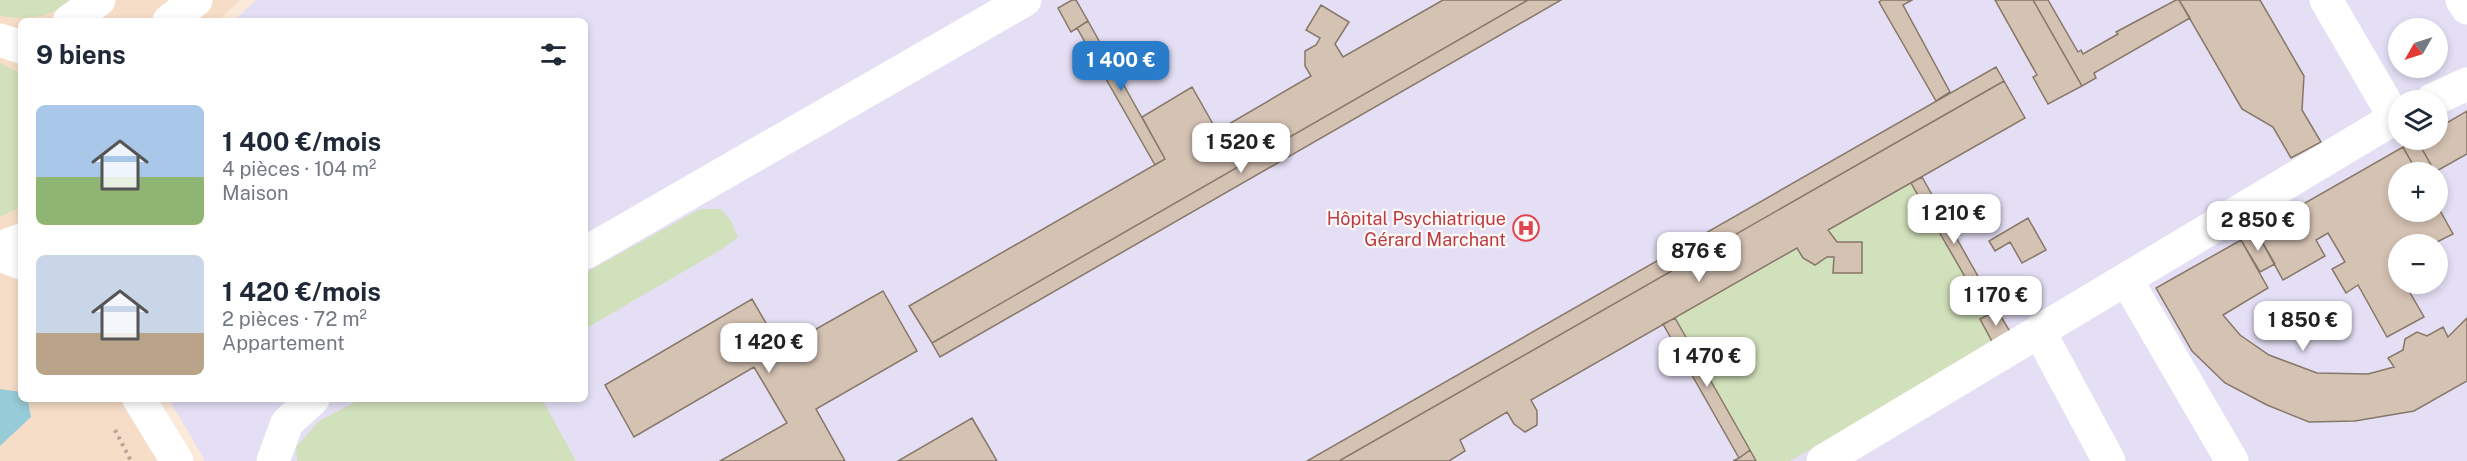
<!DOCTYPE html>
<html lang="fr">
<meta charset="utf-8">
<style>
body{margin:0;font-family:"Public Sans",sans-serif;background:#f6f6f7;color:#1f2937;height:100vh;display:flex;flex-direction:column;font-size:22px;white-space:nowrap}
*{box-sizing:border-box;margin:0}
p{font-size:20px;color:#747a83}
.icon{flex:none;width:33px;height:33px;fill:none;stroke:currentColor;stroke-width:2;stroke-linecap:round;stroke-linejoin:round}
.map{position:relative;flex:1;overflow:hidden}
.panel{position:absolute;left:18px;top:18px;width:570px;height:384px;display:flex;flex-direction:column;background:#fff;border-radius:9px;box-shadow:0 3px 9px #0003}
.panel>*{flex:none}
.needle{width:39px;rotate:231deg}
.fabs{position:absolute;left:2388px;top:18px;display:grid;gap:12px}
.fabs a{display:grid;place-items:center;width:60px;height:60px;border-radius:50%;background:#fff;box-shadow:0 3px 9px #0003;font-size:30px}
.price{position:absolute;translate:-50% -51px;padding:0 14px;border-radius:12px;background:#fff;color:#222;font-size:20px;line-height:39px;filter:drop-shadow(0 2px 3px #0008)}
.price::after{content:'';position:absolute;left:50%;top:36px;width:18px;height:14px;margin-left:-9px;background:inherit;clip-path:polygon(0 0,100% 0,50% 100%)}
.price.selected{background:#297cca;color:#fff}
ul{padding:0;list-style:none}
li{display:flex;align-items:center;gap:18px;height:150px;padding:0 18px}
li span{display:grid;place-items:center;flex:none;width:168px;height:120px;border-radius:9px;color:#555}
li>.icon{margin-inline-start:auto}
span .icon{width:72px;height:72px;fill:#fffc;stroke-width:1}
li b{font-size:26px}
h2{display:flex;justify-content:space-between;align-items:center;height:72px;padding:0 18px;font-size:26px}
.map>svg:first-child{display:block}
.built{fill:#f5ddc8}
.medical{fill:#e4dff5;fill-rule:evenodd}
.green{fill:#d1e1bb}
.water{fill:#97cbd8}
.building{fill:#d4c2b3;stroke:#877769;stroke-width:1.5}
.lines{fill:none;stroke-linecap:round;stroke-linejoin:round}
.path{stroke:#b4a69a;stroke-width:4;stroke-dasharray:3 4.5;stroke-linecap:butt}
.minor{stroke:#fff;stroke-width:33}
.major{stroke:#fff;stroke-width:33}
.labels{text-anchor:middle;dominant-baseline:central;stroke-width:4.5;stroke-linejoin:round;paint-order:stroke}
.health-label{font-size:18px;fill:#be3a42;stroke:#fdf9f6;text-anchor:end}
</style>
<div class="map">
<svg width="2467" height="461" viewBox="0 0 2467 461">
<rect width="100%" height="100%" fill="#fbe9d9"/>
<!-- built -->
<path class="built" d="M0,0H240L218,21H21V399H153L184,461H0Z"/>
<!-- medical -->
<path class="medical" d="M256,0H2467V461H205L169,399H585V21H234ZM2398,28H2438V68H2398ZM2398,100H2438V140H2398ZM2398,172H2438V212H2398ZM2398,244H2438V284H2398Z"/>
<!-- green -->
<path class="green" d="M0,0H74C51,18 27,20 0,16Z
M0,63L21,74V207L0,217Z
M1911,183L1987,315L1980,319L1994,345L1790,461H1756L1675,318L1797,248L1803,258L1814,265L1827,257H1834V273H1862V242H1837L1828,230Z
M700,209H721L731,221L738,237L722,249L585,329V273Z
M361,399H542L576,461H297L296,447L319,421Z"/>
<!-- water -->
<path class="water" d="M0,389L21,392V399L28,401L31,417L0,446Z"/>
<!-- building -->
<path class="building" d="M1072,0H1076L1088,21L1071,32L1058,8Z
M1443,0H1528L932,343L909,306L1165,159L1142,117L1192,87L1217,131L1311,76L1305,66V51L1316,45L1320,38L1306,30L1321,5L1349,22L1335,44L1343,57Z
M1528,0H1561L940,357L932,343Z
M1882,0H1912L1903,5L1950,92L1936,101L1879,2Z
M1995,0H2033L2082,86L2048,104L2033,77L2037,75Z
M2033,0H2048L2078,52L2081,50L2083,54L2118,34L2116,32L2176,0H2179L2190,18L2094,73L2096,78L2082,86Z
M2179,0H2260L2304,76L2302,110L2321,142L2291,158L2273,127L2242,109Z
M1088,21L1165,159L1155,165L1077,28Z
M1996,67L2004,81L1339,461H1307Z
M2004,81L2025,118L1828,230L1837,242H1862V273H1833L1834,257H1827L1815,265L1803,258L1797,248L1531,400L1537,411V425L1525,432L1514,424L1507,412L1460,440L1465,451L1449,461H1339Z
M2467,111V154L2435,172L2417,140H2438V128Z
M2417,140L2435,172H2417L2403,147Z
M2403,147L2417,172H2398V212H2438V207L2453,234L2433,244H2398V284H2405L2424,317L2387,337L2358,285L2346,293L2332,269L2345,262L2328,233L2316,240L2325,256L2283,280L2256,231Z
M1922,177L1997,310L1987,315L1911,183Z
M2028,218L2046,250L2022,263L2010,242L1995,251L1989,241Z
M2256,231L2275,264L2260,272L2241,240Z
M2241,240L2268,288L2223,315L2240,335L2269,355L2317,373L2368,374L2394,367L2388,358L2403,350L2405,339L2417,332L2427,336L2443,327L2448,337L2467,318V381L2414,411L2355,421L2309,422L2267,405L2225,383L2192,351L2156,288Z
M883,291L917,351L816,409L845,461H720L787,423L754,367L634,437L605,385L752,299L781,349Z
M1997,310L2012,335L1994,345L1980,319Z
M1675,318L1750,450L1739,458L1663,324Z
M972,418L997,461H898Z
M1750,450L1756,461H1733L1739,458Z"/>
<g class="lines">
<!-- path -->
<path class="path" d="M115,430L131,461"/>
<!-- minor -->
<path class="minor" d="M2326,0L2395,118
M2462,0L2467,8
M2432,100L2467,84
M585,253L1025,0
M0,255L21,263
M2126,279L2232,461
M2039,331L2109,461
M139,399L177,461
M273,461L287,423L313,399
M1823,461L2398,116"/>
<!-- major -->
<path class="major" d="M69,21L99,0
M169,21L196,0
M0,40L21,47
M0,248L21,240"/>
</g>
<!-- icons -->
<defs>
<g id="hospital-ring" transform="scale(1.35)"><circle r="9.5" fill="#fdf9f6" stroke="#e0444e" stroke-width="1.5"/><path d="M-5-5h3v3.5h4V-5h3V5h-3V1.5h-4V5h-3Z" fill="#e0444e"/></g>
</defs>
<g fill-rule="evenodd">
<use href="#hospital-ring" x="1526" y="228"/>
</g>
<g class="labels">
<!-- health labels -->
<g class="health-label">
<text x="1506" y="218">Hôpital Psychiatrique<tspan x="1506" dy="21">Gérard Marchant</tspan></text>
</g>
</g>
</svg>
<div class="fabs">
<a><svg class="needle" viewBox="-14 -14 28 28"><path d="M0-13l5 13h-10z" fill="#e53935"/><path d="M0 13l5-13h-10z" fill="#747a83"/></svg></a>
<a><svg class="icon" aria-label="layers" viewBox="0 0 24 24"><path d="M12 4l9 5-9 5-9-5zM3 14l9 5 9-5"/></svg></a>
<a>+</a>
<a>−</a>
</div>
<b class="price selected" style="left:1121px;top:92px">1 400 €</b>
<b class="price" style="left:1241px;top:174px">1 520 €</b>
<b class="price" style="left:1954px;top:245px">1 210 €</b>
<b class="price" style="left:2258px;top:252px">2 850 €</b>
<b class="price" style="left:1699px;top:283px">876 €</b>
<b class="price" style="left:1996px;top:327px">1 170 €</b>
<b class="price" style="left:2303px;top:352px">1 850 €</b>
<b class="price" style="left:769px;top:374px">1 420 €</b>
<b class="price" style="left:1707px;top:388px">1 470 €</b>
<section class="panel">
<h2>9 biens<svg class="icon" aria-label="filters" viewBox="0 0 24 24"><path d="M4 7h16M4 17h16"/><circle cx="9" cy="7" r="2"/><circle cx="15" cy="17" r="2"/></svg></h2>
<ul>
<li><span style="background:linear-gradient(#a9c7e8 60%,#8fb573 0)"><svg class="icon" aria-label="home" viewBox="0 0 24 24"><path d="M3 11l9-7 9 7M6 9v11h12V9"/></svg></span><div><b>1 400 €/mois</b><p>4 pièces · 104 m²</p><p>Maison</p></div></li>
<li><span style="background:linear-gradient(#c9d6e8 65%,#b9a48a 0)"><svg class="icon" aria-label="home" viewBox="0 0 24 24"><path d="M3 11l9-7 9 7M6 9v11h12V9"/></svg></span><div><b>1 420 €/mois</b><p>2 pièces · 72 m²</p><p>Appartement</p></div></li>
</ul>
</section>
</div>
